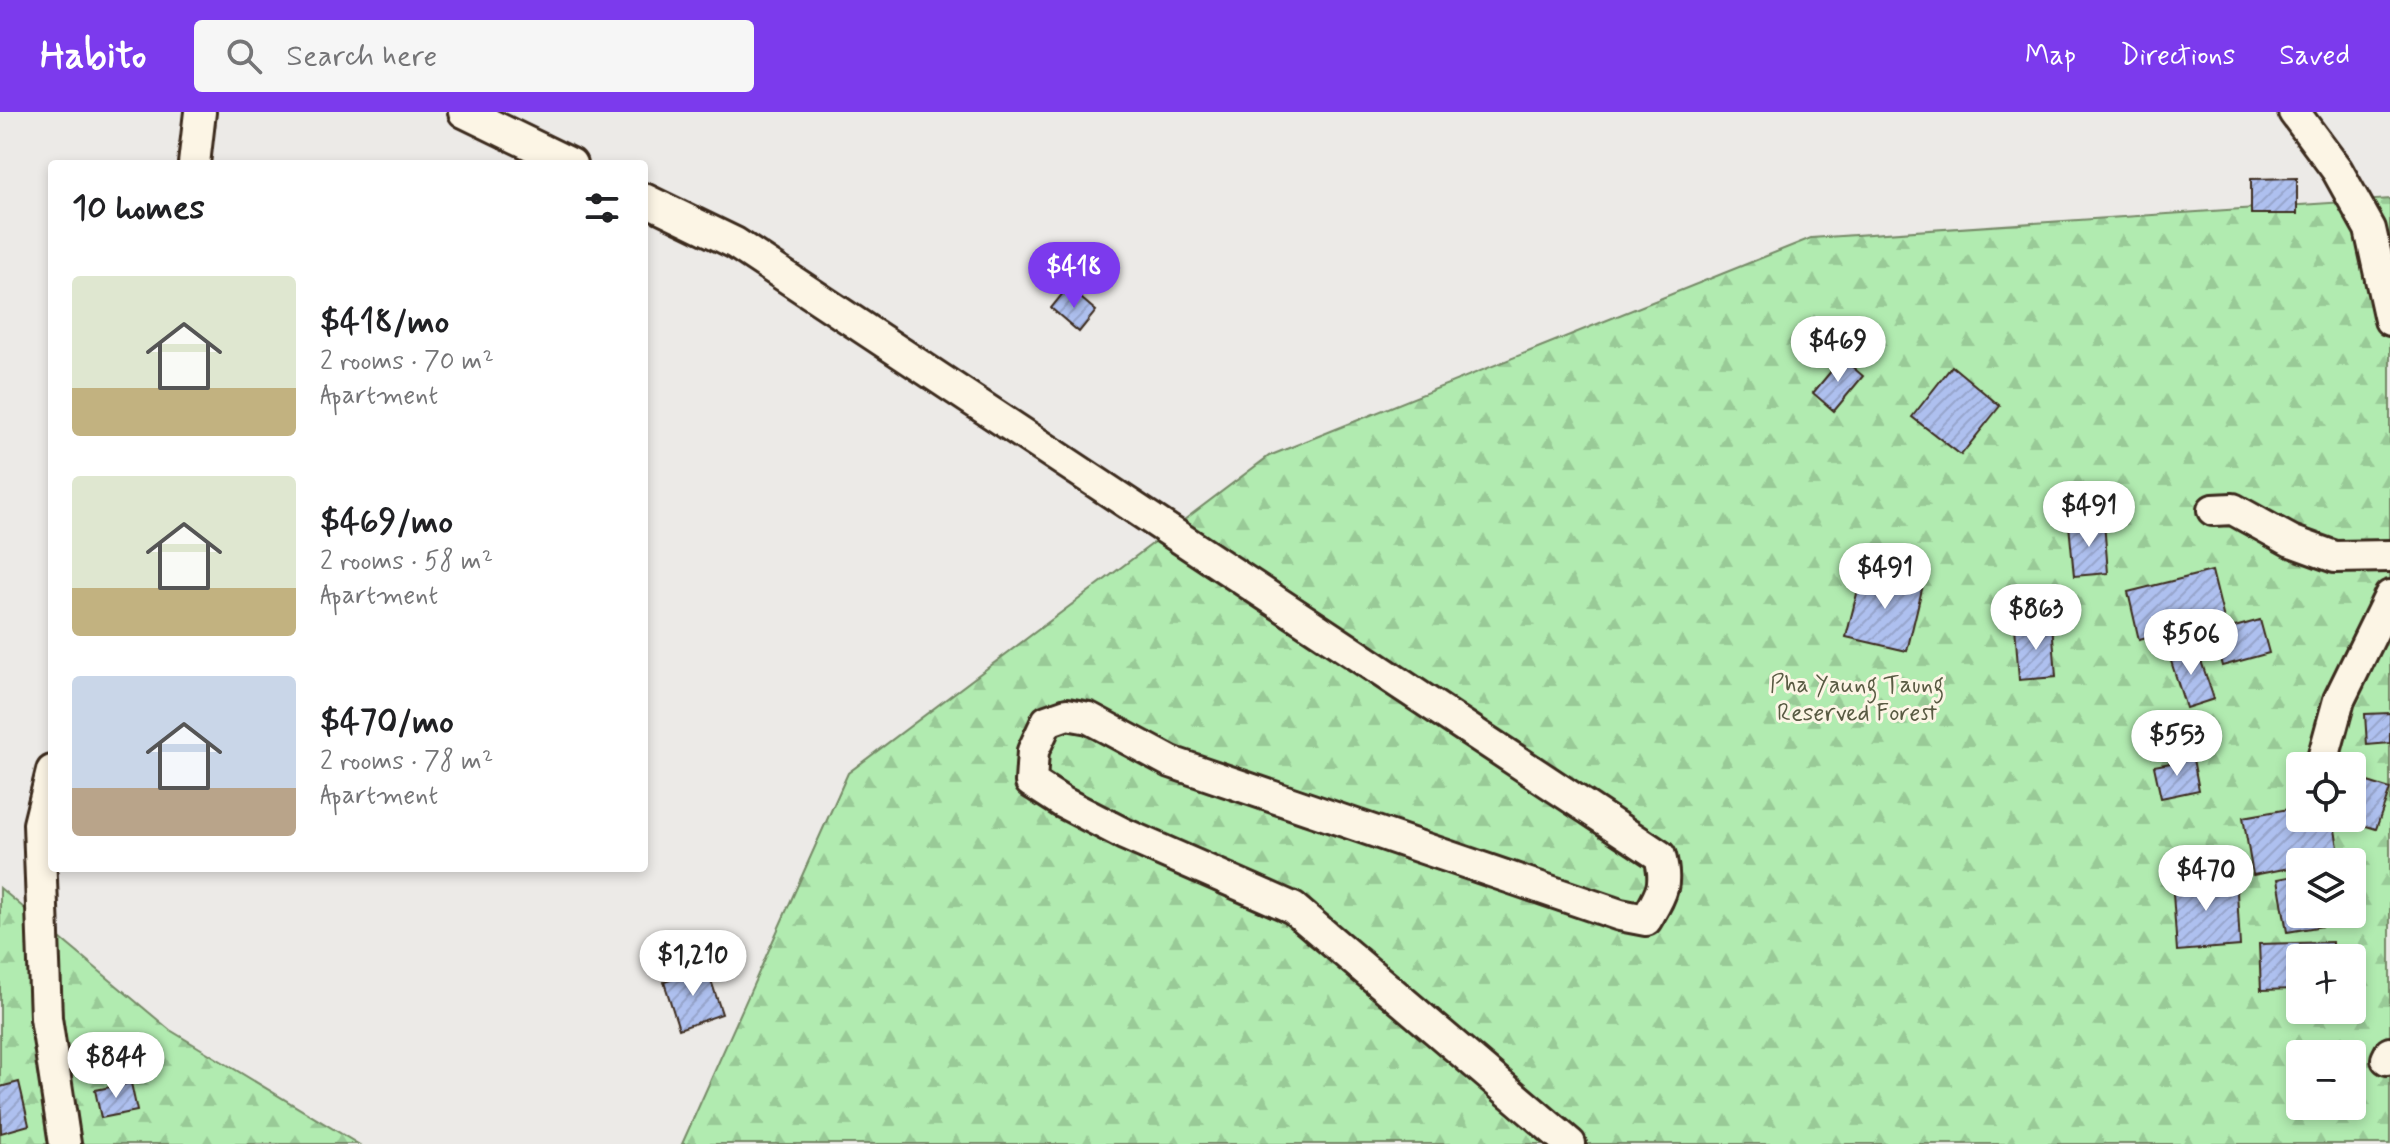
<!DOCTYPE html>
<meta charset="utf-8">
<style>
body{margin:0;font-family:Mynerve,sans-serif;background:#f6f6f6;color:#202124;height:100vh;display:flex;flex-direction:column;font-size:30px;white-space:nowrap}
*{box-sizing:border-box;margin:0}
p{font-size:26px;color:#757577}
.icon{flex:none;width:44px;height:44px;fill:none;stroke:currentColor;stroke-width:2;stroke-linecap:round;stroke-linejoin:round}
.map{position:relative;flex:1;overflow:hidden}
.details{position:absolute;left:48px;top:48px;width:600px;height:712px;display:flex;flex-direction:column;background:#fff;border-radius:8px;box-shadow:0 4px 12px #0003}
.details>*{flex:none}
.controls{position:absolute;left:2286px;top:640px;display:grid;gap:16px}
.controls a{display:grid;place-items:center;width:80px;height:80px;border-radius:8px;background:#fff;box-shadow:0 4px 12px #0003;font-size:40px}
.price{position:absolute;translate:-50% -68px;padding:0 18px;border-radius:28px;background:#fff;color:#222;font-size:26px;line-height:52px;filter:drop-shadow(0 2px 4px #0008)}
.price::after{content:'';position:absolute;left:50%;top:48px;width:24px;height:18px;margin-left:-12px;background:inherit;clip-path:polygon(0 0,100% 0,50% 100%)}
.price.current{background:#7c3aed;color:#fff}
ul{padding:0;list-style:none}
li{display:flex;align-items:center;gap:24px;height:200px;padding:0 24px}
li span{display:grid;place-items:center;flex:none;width:224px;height:160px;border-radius:8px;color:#555}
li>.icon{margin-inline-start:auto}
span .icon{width:96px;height:96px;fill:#fffc;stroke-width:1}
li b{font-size:34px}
h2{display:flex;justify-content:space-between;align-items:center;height:96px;padding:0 24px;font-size:34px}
header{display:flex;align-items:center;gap:48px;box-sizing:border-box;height:112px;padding:0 40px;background:#7c3aed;color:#fff}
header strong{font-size:38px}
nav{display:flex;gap:44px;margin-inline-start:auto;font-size:28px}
.search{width:560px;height:72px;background:#f6f6f6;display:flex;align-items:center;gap:20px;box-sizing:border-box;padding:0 28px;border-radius:8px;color:#757577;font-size:30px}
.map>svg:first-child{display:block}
.forest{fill:url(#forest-firs);stroke:#768a67;stroke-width:2;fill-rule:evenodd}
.building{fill:url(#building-hatch);stroke:#3b2a1e;stroke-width:2}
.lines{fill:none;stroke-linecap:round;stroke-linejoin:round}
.street-casing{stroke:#3b2a1e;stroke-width:36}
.street{stroke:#fcf5e5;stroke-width:30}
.labels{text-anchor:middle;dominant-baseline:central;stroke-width:6;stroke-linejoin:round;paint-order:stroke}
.park-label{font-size:24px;fill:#585a42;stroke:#fcf5e5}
</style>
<header>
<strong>Habito</strong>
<div class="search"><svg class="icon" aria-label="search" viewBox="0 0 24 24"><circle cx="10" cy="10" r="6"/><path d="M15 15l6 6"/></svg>Search here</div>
<nav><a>Map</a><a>Directions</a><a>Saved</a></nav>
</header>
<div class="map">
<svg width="2390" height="1032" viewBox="0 0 2390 1032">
<defs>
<pattern id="forest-firs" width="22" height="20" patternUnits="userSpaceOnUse" patternTransform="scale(2)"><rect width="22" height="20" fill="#b1ebb0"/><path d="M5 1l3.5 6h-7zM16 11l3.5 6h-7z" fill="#99ca97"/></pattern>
<pattern id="building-hatch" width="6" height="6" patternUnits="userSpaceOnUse" patternTransform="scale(2)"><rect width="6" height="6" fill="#aec0ef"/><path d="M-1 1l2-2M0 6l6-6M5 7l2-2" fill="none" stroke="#97a5cc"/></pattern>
</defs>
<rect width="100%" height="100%" fill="#eceae7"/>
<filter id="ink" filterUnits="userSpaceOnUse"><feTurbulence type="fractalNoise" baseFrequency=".0125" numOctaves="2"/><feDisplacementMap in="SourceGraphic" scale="16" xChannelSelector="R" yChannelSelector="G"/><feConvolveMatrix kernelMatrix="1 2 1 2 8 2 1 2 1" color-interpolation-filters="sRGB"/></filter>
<g filter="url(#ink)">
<!-- forest -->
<path class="forest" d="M2390,87V1032H682L848,661L1269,344L1811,126ZM2300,654H2352V706H2300ZM2300,750H2352V802H2300ZM2300,846H2352V898H2300ZM2300,942H2352V994H2300Z
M0,776L170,918L358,1032H0Z"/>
<!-- building -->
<path class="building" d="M2297,66V102H2251V67Z
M1068,175L1096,199L1079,220L1051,196Z
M1842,246L1863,264L1834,299L1813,281Z
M1952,254L2000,294L1961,343L1912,305Z
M2104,410L2108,461L2074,464L2069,413Z
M1863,458L1923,473L1907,539L1846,525Z
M2212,459L2224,507L2139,528L2128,480Z
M2260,508L2269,541L2222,554L2213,521Z
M2052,511L2056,565L2019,568L2015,514Z
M2196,534L2214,587L2186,596L2169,543Z
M2390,601V631L2367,633L2365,602Z
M2193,647L2199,678L2161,686L2154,654Z
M2352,665L2390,677L2376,717L2340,706H2352Z
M2300,695V706H2333L2340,747L2300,750V754L2253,763L2243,705Z
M2236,763L2240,834L2177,839L2172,767Z
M2300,763V802H2321L2323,814L2287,820L2278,767Z
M2332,830V846H2300V877L2261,878L2259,832Z
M707,856L722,902L679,917L664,870Z
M19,970L29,1013L1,1021L0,975Z
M131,971L137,999L101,1006L95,978Z"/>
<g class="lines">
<!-- street casing -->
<g class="street-casing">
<path id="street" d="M464,0L571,52
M2294,0L2337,58L2370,117L2390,208
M194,52L200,0
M644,87L735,131L1660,744C1668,774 1661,782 1646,808L1620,803L1171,650L1089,606L1067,602L1047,609L1033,639L1031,670L1062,690L1124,722L1293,796L1570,1032
M2213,398L2233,397L2291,429L2335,445L2390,444
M2321,654L2339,588L2390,484
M52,659L39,712L46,906L65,1032
M2387,947L2390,941"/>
</g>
<!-- street -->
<use href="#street" class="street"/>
</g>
</g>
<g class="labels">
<!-- park labels -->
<g class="park-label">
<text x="1857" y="573">Pha Yaung Taung<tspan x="1857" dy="28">Reserved Forest</tspan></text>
</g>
</g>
</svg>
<div class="controls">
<a><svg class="icon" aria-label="locate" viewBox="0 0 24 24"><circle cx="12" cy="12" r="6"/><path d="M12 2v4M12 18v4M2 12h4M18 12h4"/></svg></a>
<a><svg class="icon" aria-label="layers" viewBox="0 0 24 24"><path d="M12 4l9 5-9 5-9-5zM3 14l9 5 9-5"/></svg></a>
<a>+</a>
<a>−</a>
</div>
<b class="price current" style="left:1074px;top:198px">$418</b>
<b class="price" style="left:1838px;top:272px">$469</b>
<b class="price" style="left:2089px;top:437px">$491</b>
<b class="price" style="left:1885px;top:499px">$491</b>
<b class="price" style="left:2036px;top:540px">$863</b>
<b class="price" style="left:2191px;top:565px">$506</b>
<b class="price" style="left:2177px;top:666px">$553</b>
<b class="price" style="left:2206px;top:801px">$470</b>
<b class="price" style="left:693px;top:886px">$1,210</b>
<b class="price" style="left:116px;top:988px">$844</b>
<section class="details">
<h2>10 homes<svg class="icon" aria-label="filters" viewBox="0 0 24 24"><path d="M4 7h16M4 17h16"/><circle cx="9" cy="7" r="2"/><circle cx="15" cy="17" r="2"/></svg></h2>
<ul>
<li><span style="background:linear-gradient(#dfe7d0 70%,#c2b280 0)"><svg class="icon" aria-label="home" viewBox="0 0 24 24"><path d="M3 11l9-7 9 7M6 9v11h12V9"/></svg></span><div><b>$418/mo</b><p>2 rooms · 70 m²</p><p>Apartment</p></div></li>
<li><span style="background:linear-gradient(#dfe7d0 70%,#c2b280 0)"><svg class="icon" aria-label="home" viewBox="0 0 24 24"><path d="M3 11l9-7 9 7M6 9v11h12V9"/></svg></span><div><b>$469/mo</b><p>2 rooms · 58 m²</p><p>Apartment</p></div></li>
<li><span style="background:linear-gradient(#c9d6e8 70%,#b9a48a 0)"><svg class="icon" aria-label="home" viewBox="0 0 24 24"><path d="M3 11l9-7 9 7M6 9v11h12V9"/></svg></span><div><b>$470/mo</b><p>2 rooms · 78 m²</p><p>Apartment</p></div></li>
</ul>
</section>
</div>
